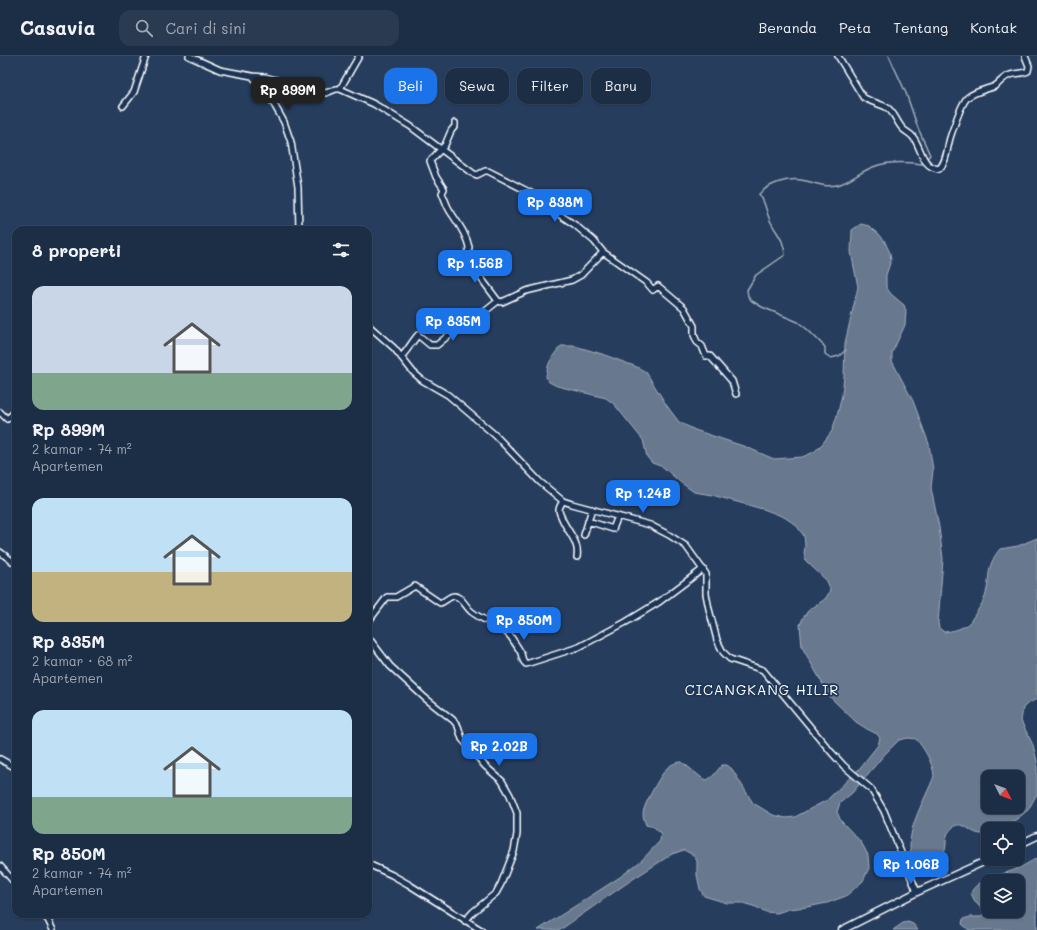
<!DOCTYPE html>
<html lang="id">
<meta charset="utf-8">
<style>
body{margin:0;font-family:Mali,sans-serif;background:#293a51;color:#f1f3f6;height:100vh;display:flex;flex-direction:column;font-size:15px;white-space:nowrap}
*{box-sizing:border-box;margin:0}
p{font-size:13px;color:#a0a8b3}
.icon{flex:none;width:22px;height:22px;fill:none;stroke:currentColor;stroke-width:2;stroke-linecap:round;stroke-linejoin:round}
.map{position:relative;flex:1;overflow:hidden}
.drawer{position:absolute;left:12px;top:170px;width:360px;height:692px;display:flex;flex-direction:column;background:#1c2e46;border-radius:12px;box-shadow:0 1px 3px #0004,0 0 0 1px #3a4a5f}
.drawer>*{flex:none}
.top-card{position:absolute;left:384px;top:12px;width:380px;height:36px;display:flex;gap:8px}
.needle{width:26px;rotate:132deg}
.fabs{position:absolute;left:981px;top:714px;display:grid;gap:8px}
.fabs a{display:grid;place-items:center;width:44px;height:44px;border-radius:8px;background:#1c2e46;box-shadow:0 1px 3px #0004,0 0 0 1px #3a4a5f;font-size:20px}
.price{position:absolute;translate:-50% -34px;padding:0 9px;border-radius:8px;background:#1a73e8;color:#fff;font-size:13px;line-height:26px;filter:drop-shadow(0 1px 2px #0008)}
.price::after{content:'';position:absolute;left:50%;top:24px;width:12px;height:9px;margin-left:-6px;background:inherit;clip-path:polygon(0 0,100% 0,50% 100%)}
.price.current{background:#222;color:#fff}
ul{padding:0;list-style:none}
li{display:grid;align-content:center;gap:8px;height:212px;padding:0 20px}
li span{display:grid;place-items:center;height:124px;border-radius:12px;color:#555}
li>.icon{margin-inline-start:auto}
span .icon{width:72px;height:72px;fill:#fffc;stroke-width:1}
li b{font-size:17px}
h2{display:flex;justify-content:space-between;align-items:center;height:48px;padding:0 20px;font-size:17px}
.pill{padding:0 14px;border-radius:12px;background:#1c2e46;box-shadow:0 1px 3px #0004,0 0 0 1px #3a4a5f;font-size:14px;line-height:36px}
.pill.current{background:#1a73e8;color:#fff}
header{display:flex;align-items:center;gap:24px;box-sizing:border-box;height:56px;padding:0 20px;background:#1c2e46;border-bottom:1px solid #3a4a5f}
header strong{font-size:19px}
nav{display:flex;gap:22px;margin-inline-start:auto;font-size:14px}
.search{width:280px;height:36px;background:#293a51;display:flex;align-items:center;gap:10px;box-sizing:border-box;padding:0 14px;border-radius:12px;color:#a0a8b3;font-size:15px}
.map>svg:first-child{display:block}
.water{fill:#67788e;stroke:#a4aebb;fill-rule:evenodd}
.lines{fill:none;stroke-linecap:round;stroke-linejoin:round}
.stream{stroke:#a4aebb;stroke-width:1.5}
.minor-casing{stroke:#fff;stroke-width:8}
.major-casing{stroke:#fff;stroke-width:9}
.minor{stroke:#1d3557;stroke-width:5}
.major{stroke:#1d3557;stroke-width:6}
.labels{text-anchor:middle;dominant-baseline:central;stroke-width:3.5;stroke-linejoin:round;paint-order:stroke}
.quarter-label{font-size:14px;letter-spacing:1px;fill:#fff;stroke:#1d3557}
</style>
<header>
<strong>Casavia</strong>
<div class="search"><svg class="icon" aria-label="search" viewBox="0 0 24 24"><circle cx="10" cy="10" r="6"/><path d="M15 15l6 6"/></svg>Cari di sini</div>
<nav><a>Beranda</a><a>Peta</a><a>Tentang</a><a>Kontak</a></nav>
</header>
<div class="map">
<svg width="1037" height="874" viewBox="0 0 1037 874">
<rect width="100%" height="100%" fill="#263d5e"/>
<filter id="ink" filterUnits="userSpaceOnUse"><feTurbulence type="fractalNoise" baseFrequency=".025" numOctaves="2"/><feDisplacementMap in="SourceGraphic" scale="8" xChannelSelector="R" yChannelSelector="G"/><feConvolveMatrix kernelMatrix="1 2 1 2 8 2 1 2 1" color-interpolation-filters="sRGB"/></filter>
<g filter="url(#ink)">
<!-- water -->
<path class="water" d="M861,168L869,170L878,177L884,184L890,197L891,204L886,219V231L891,238L904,249L906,255L905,269L892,297V305L913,345L929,388L933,414L931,432L939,471L943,503L938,567L939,572L944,576C953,575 963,573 970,566C975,558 982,549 985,541C991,521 985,511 1000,493L1018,490L1037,482V643L1027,648L1023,652L1021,665L1033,689L1037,705V738L1028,754L1017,763L997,773H988V777C972,782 968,767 957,769C953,770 950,774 948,777C946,781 946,785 946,789C945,798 937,810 928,811C922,813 918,810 915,806C899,783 926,743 934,720C933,707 924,692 916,683L908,682L899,684L884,699L852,737L840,747L837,756L841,765L861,786L868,799L869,812L863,825L846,840L827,847L807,851L789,853L777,857L766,856L756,851L743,847H727L704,840L700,833L697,819V805L693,799L684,794L672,798L630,825L560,874H538L620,821L641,805L660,785L661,778L654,771L646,769C644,764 643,761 643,757C644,748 661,718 667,712C672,708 676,706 682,706L702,722L707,724L712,721L722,709H727L732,713L753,747L773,759L786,762L795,761L827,744L859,713L878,689L880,682L877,678L867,673L856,666L830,641L802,591L800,569L803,562L808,555L825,543L829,537L830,533L827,525L806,505L804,498L805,489L804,480L796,469L784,461L766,454L712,439L694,436L680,426L663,411L652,407L647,401L643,384L614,348L606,342L557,330L549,326L546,321C547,308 552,300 561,290H575L602,298L637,311L646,316L667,350L679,366L695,374L746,391L774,403L802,401L814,396L823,387L832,375L838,356L842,339L844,320L845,287L858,231L851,196L852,174ZM988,721H1018V751H988Z
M1037,802V874H969L962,868L963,863L970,861H981L984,856L981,852L975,846L971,837C976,823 1002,819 1014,814C1022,811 1030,806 1037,802ZM988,825H1018V855H988Z
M908,866L913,868L918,874H893L903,867Z"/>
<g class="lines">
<!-- stream -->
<path class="stream" d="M846,294L839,300L831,302L825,298V291L808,274L798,266L762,251L752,245L748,240L747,234L756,219L785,199C784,181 775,177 769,162C765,152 766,147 759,138C769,128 786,122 801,124C814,126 823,132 837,129C850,126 861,115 873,111C888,105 906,106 922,108L930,99L918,72L906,37L889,0"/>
<!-- minor casing -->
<g class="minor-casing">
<path id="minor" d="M189,0L220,14L252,20L267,36L284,66L291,86L298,131L299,174
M838,0L863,41C870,46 878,47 886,51C895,56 896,66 903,73C906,76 910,77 913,81C922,92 921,111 939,113C947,106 947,92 950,82C953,73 961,48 967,42C975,35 986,34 995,30C1001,26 1003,21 1010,19C1016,17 1022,18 1028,15L1029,10L1025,0
M252,20L265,21L326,37L336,33H340L359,0
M340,33L374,48L410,70L474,118L477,119L485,115H488L531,137L545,149L575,169L594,185L603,196L647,227L653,234L658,230L684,252L694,270V279L697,286L702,290L706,300H710L732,325L736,338
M123,50L134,36L146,0
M455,67V70L451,75L445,89L430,105L436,121L444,133L442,137C445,143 446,149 450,155C457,166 466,177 469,191C469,196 466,198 466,202L498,245L502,246L526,235L572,224L581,219L603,196
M368,269L394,292L413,316L422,324L448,339L495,379L540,426L557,440L563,445L572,448L650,469L669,479L686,490L706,518V538L709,553L717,584L723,596L730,603L763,614L832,697L844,710L871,733L884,755L917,836
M401,301C408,294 411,287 418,279L430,289H437L468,263L483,257L498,245
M0,356L7,363L16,355
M563,445C562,447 559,451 559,454C559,455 560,459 561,460C566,475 580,485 577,501
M588,465L613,473L618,460
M584,479L592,453
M0,496L16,508
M368,566L387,541H396L415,530L440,547C445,546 449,540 454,540C462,540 466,552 472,556C484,566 501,568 511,581C514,586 518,591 521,597C522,601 522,605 526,608L579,591L626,566L659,546L703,513
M368,581L390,610L425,642L453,664L458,670L462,683L485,710L502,725L510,739L517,757V778L514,795L501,828L496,837L473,856L465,865
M0,703L16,712
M368,808L392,819L408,828L481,874
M0,810L16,828
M42,858L48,864L53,874"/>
</g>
<!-- major casing -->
<g class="major-casing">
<path id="major" d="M1018,789L1037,780
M842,874L917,836L990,803"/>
</g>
<!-- minor -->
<use href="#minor" class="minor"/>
<!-- major -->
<use href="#major" class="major"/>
</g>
</g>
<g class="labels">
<!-- quarter labels -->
<g class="quarter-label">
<text x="762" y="633">CICANGKANG HILIR</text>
</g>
</g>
</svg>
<div class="fabs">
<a><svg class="needle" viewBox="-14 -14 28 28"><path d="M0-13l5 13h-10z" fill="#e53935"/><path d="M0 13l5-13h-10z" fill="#a0a8b3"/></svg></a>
<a><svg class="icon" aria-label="locate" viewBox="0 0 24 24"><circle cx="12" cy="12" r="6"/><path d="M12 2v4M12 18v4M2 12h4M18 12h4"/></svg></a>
<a><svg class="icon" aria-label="layers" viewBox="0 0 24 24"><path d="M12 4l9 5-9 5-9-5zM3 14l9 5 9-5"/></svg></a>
</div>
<b class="price current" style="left:288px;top:55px">Rp 899M</b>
<b class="price" style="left:555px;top:167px">Rp 838M</b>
<b class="price" style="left:475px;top:228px">Rp 1.56B</b>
<b class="price" style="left:453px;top:286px">Rp 835M</b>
<b class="price" style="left:643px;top:458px">Rp 1.24B</b>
<b class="price" style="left:524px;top:585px">Rp 850M</b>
<b class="price" style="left:499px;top:711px">Rp 2.02B</b>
<b class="price" style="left:911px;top:829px">Rp 1.06B</b>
<div class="top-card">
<a class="pill current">Beli</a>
<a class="pill">Sewa</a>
<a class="pill">Filter</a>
<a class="pill">Baru</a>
</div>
<section class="drawer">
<h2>8 properti<svg class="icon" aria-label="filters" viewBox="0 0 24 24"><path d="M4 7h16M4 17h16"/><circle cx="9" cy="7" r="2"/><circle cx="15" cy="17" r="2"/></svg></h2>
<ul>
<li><span style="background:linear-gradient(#c9d6e8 70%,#7fa58c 0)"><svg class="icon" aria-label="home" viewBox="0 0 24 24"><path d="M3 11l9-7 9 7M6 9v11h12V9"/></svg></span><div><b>Rp 899M</b><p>2 kamar · 74 m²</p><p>Apartemen</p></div></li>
<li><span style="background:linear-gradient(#bfe0f5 60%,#c2b280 0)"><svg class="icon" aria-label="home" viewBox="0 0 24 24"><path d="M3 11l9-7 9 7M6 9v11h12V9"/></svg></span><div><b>Rp 835M</b><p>2 kamar · 68 m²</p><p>Apartemen</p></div></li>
<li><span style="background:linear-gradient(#bfe0f5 70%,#7fa58c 0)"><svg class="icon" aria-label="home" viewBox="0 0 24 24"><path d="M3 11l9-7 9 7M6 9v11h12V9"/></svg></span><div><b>Rp 850M</b><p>2 kamar · 74 m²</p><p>Apartemen</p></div></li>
</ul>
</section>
</div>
